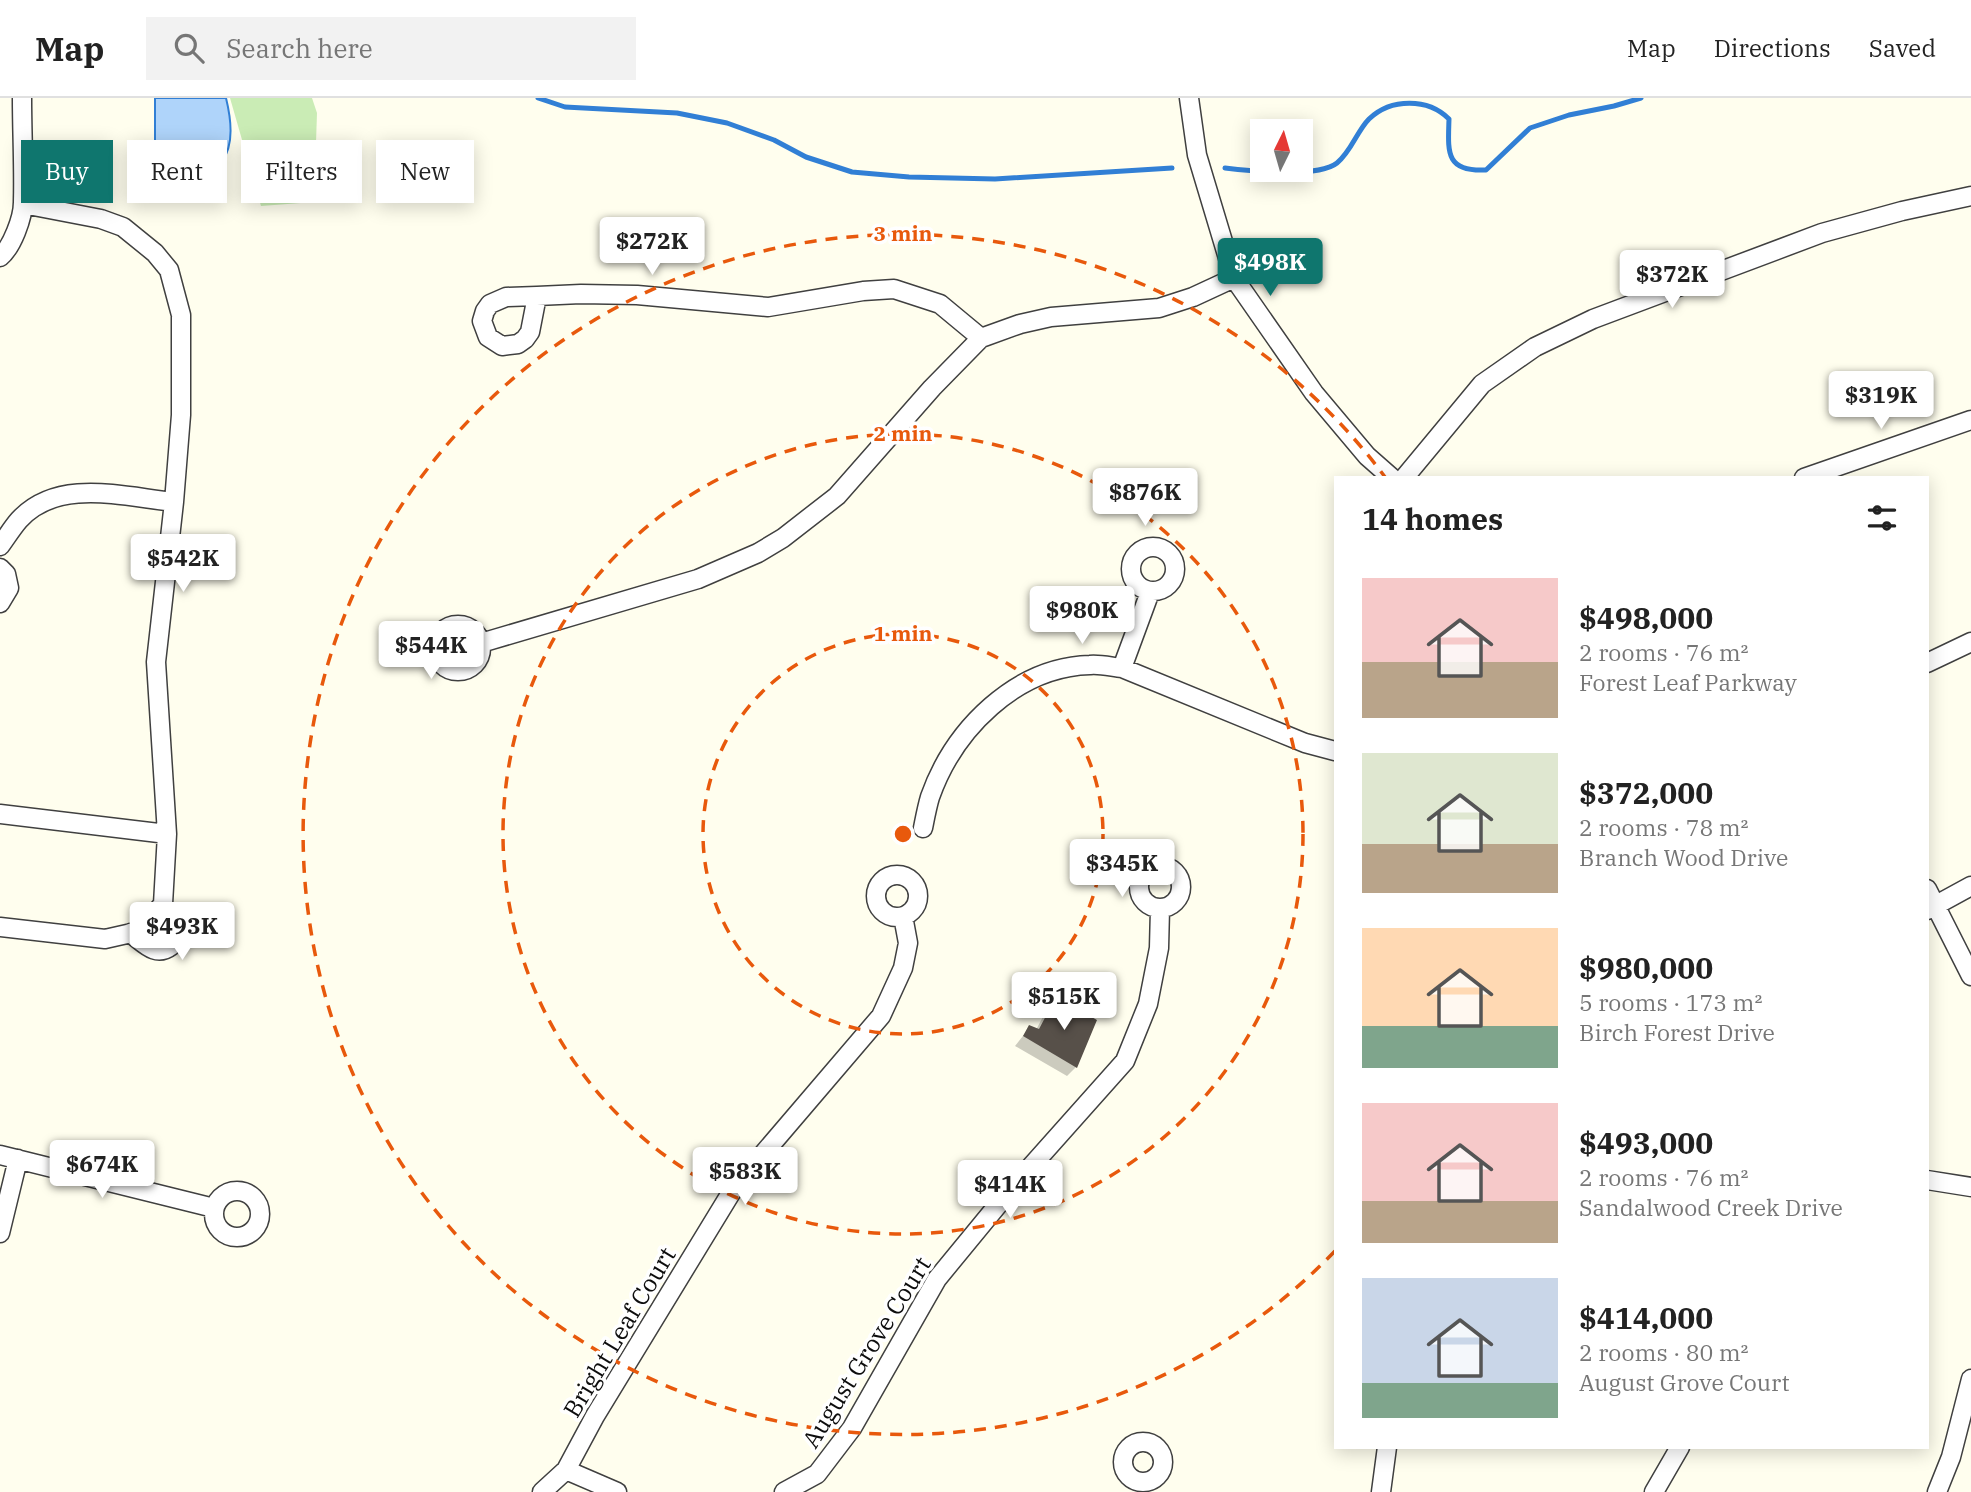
<!DOCTYPE html>
<meta charset="utf-8">
<style>
body{margin:0;font-family:"IBM Plex Serif",serif;background:#f2f2f2;color:#222;height:100vh;display:flex;flex-direction:column;font-size:26px;white-space:nowrap}
*{box-sizing:border-box;margin:0}
p{font-size:23px;color:#767676}
.icon{flex:none;width:38px;height:38px;fill:none;stroke:currentColor;stroke-width:2;stroke-linecap:round;stroke-linejoin:round}
.map{position:relative;flex:1;overflow:hidden}
.sheet{position:absolute;left:1334px;top:378px;width:595px;height:973px;display:flex;flex-direction:column;background:#fff;border-radius:0px;box-shadow:0 4px 18px #0003}
.sheet>*{flex:none}
.hud{position:absolute;left:21px;top:42px;width:665px;height:63px;display:flex;gap:14px}
.needle{width:46px;rotate:5deg}
.controls{position:absolute;left:1250px;top:21px;display:grid;gap:14px}
.controls a{display:grid;place-items:center;width:63px;height:63px;border-radius:0px;background:#fff;box-shadow:0 4px 18px #0003;font-size:35px}
.price{position:absolute;translate:-50% -60px;padding:0 16px;border-radius:7px;background:#fff;color:#222;font-size:23px;line-height:46px;filter:drop-shadow(0 2px 4px #0008)}
.price::after{content:'';position:absolute;left:50%;top:42px;width:21px;height:16px;margin-left:-10px;background:inherit;clip-path:polygon(0 0,100% 0,50% 100%)}
.price.on{background:#0f766e;color:#fff}
ul{padding:0;list-style:none}
li{display:flex;align-items:center;gap:21px;height:175px;padding:0 28px}
li span{display:grid;place-items:center;flex:none;width:196px;height:140px;border-radius:0px;color:#555}
li>.icon{margin-inline-start:auto}
span .icon{width:84px;height:84px;fill:#fffc;stroke-width:1}
li b{font-size:30px}
h2{display:flex;justify-content:space-between;align-items:center;height:84px;padding:0 28px;font-size:30px}
.pill{padding:0 24px;border-radius:0px;background:#fff;box-shadow:0 4px 18px #0003;font-size:24px;line-height:63px}
.pill.on{background:#0f766e;color:#fff}
header{display:flex;align-items:center;gap:42px;box-sizing:border-box;height:98px;padding:0 35px;background:#fff;border-bottom:2px solid #e0e0e0}
header strong{font-size:33px}
nav{display:flex;gap:38px;margin-inline-start:auto;font-size:24px}
.search{width:490px;height:63px;background:#f2f2f2;display:flex;align-items:center;gap:18px;box-sizing:border-box;padding:0 24px;border-radius:0px;color:#767676;font-size:26px}
.map>svg:first-child{display:block}
.green{fill:#caecb5}
.water{fill:#afd4fa;stroke:#317fd5;stroke-width:2}
.shadow{fill:#0003}
.lines{fill:none;stroke-linecap:round;stroke-linejoin:round}
.stream{stroke:#317fd5;stroke-width:5}
.building{fill:#575049}
.minor-casing{stroke:#404040;stroke-width:21}
.minor{stroke:#fff;stroke-width:18}
.ring{fill:none;stroke:#e8590c;stroke-width:3.5;stroke-dasharray:12 9}
.labels{text-anchor:middle;dominant-baseline:central;stroke-width:7;stroke-linejoin:round;paint-order:stroke}
.street-label{font-size:24px;fill:#0d0d0d;stroke:#fff}
.centre{fill:#e8590c;stroke:#fff;stroke-width:3.5}
.ring-label{font-size:21px;text-anchor:middle;font-weight:bold;fill:#e8590c;stroke:#fff;stroke-width:7;stroke-linejoin:round;paint-order:stroke}
</style>
<header>
<strong>Map</strong>
<div class="search"><svg class="icon" aria-label="search" viewBox="0 0 24 24"><circle cx="10" cy="10" r="6"/><path d="M15 15l6 6"/></svg>Search here</div>
<nav><a>Map</a><a>Directions</a><a>Saved</a></nav>
</header>
<div class="map">
<svg width="1971" height="1394" viewBox="0 0 1971 1394">
<rect width="100%" height="100%" fill="#fffeee"/>
<!-- green -->
<path class="green" d="M230,0H312L317,15L314,104L261,108Z"/>
<!-- water -->
<path class="water" d="M155,0H226C236,41 232,64 196,88L168,80L155,62Z"/>
<!-- shadow -->
<path class="shadow" d="M1057,901L1076,969L1067,978L1015,948L1030,929L1036,932L1047,911Z"/>
<g class="lines">
<!-- stream -->
<path class="stream" d="M538,0L565,9L677,15L727,25L774,42L806,59L852,74L909,79L995,81L1172,70
M1225,70C1250,73 1318,80 1337,65C1351,54 1357,33 1369,21C1391,0 1428,0 1449,21C1448,54 1445,74 1486,72L1530,30L1569,17L1614,8L1641,0"/>
</g>
<!-- building -->
<path class="building" d="M1056,899L1097,922L1077,970L1023,938L1029,927L1039,931Z"/>
<g class="lines">
<!-- minor casing -->
<g class="minor-casing">
<path id="minor" d="M1189,0L1197,57L1234,180L1314,295L1367,358L1392,380
M0,159C12,149 23,120 23,104C24,70 22,35 22,0
M537,198L530,234L525,241L518,246L502,248L488,239L482,223L485,213L490,206L506,199L537,198L581,196L637,197L768,209L863,193L894,191L940,206L981,240
M1404,380L1482,286L1535,249L1593,221L1822,135L1902,113L1971,98
M1804,380L1971,322
M0,448C6,440 12,430 19,422C58,379 124,399 174,404
M1131 471a22 22 0 1 1 44 0a22 22 0 1 1-44 0Z
M0,470L6,476L9,490L0,505
M435 550a23 23 0 1 1 46 0a23 23 0 1 1-46 0Z
M481,545L698,481L758,455L783,440L837,398L932,290L981,240L1020,226L1051,219L1159,210L1193,199L1234,180
M1927,565L1971,544
M1122,570L1150,494
M0,716L167,736
M923,730C925,720 927,709 930,699C954,631 1016,569 1090,567C1100,566 1112,569 1122,570L1305,645L1335,653
M1139 789a21 21 0 1 1 42 0a21 21 0 1 1-42 0Z
M876 798a21 21 0 1 1 42 0a21 21 0 1 1-42 0Z
M1927,791L1971,878
M1927,812L1971,788
M0,829L105,841L136,834L148,824L163,806L167,736L156,564L174,404L181,317V217L169,172L155,155L123,129L101,121L23,106
M130,835C144,845 155,860 171,848L175,830L163,806
M0,1057L214,1110
M1927,1082L1971,1089
M214 1116a23 23 0 1 1 46 0a23 23 0 1 1-46 0Z
M0,1135L18,1061
M1123 1364a20 20 0 1 1 40 0a20 20 0 1 1-40 0Z
M566,1372L617,1394
M542,1394L566,1372L595,1318L734,1090L881,918L903,870L908,845L903,818
M784,1394L817,1376L852,1330L937,1181L1011,1091L1125,963L1148,906L1159,850L1160,811
M1381,1394L1387,1349
M1654,1394L1680,1349
M1937,1394L1951,1359L1971,1281"/>
</g>
<!-- minor -->
<use href="#minor" class="minor"/>
</g>
<!-- distance rings -->
<g class="ring">
<circle cx="903" cy="736" r="200"/>
<circle cx="903" cy="736" r="400"/>
<path d="M1335 1153A600 600 0 1 1 1385 379"/>
</g>
<g class="labels">
<!-- street labels -->
<g class="street-label">
<text transform="translate(619 1234) rotate(-59)">Bright Leaf Court</text>
<text transform="translate(866 1254) rotate(-58)">August Grove Court</text>
</g>
</g>
<circle cx="903" cy="736" r="10" class="centre"/>
<g class="ring-label">
<text x="903" y="143">3 min</text>
<text x="903" y="343">2 min</text>
<text x="903" y="543">1 min</text>
</g>
</svg>
<div class="controls">
<a><svg class="needle" viewBox="-14 -14 28 28"><path d="M0-13l5 13h-10z" fill="#e53935"/><path d="M0 13l5-13h-10z" fill="#767676"/></svg></a>
</div>
<b class="price" style="left:652px;top:179px">$272K</b>
<b class="price on" style="left:1270px;top:200px">$498K</b>
<b class="price" style="left:1672px;top:212px">$372K</b>
<b class="price" style="left:1881px;top:333px">$319K</b>
<b class="price" style="left:1145px;top:430px">$876K</b>
<b class="price" style="left:183px;top:496px">$542K</b>
<b class="price" style="left:1082px;top:548px">$980K</b>
<b class="price" style="left:431px;top:583px">$544K</b>
<b class="price" style="left:1122px;top:801px">$345K</b>
<b class="price" style="left:182px;top:864px">$493K</b>
<b class="price" style="left:1064px;top:934px">$515K</b>
<b class="price" style="left:102px;top:1102px">$674K</b>
<b class="price" style="left:745px;top:1109px">$583K</b>
<b class="price" style="left:1010px;top:1122px">$414K</b>
<div class="hud">
<a class="pill on">Buy</a>
<a class="pill">Rent</a>
<a class="pill">Filters</a>
<a class="pill">New</a>
</div>
<section class="sheet">
<h2>14 homes<svg class="icon" aria-label="filters" viewBox="0 0 24 24"><path d="M4 7h16M4 17h16"/><circle cx="9" cy="7" r="2"/><circle cx="15" cy="17" r="2"/></svg></h2>
<ul>
<li><span style="background:linear-gradient(#f6c9c9 60%,#b9a48a 0)"><svg class="icon" aria-label="home" viewBox="0 0 24 24"><path d="M3 11l9-7 9 7M6 9v11h12V9"/></svg></span><div><b>$498,000</b><p>2 rooms · 76 m²</p><p>Forest Leaf Parkway</p></div></li>
<li><span style="background:linear-gradient(#dfe7d0 65%,#b9a48a 0)"><svg class="icon" aria-label="home" viewBox="0 0 24 24"><path d="M3 11l9-7 9 7M6 9v11h12V9"/></svg></span><div><b>$372,000</b><p>2 rooms · 78 m²</p><p>Branch Wood Drive</p></div></li>
<li><span style="background:linear-gradient(#ffd9b3 70%,#7fa58c 0)"><svg class="icon" aria-label="home" viewBox="0 0 24 24"><path d="M3 11l9-7 9 7M6 9v11h12V9"/></svg></span><div><b>$980,000</b><p>5 rooms · 173 m²</p><p>Birch Forest Drive</p></div></li>
<li><span style="background:linear-gradient(#f6c9c9 70%,#b9a48a 0)"><svg class="icon" aria-label="home" viewBox="0 0 24 24"><path d="M3 11l9-7 9 7M6 9v11h12V9"/></svg></span><div><b>$493,000</b><p>2 rooms · 76 m²</p><p>Sandalwood Creek Drive</p></div></li>
<li><span style="background:linear-gradient(#c9d6e8 75%,#7fa58c 0)"><svg class="icon" aria-label="home" viewBox="0 0 24 24"><path d="M3 11l9-7 9 7M6 9v11h12V9"/></svg></span><div><b>$414,000</b><p>2 rooms · 80 m²</p><p>August Grove Court</p></div></li>
</ul>
</section>
</div>
